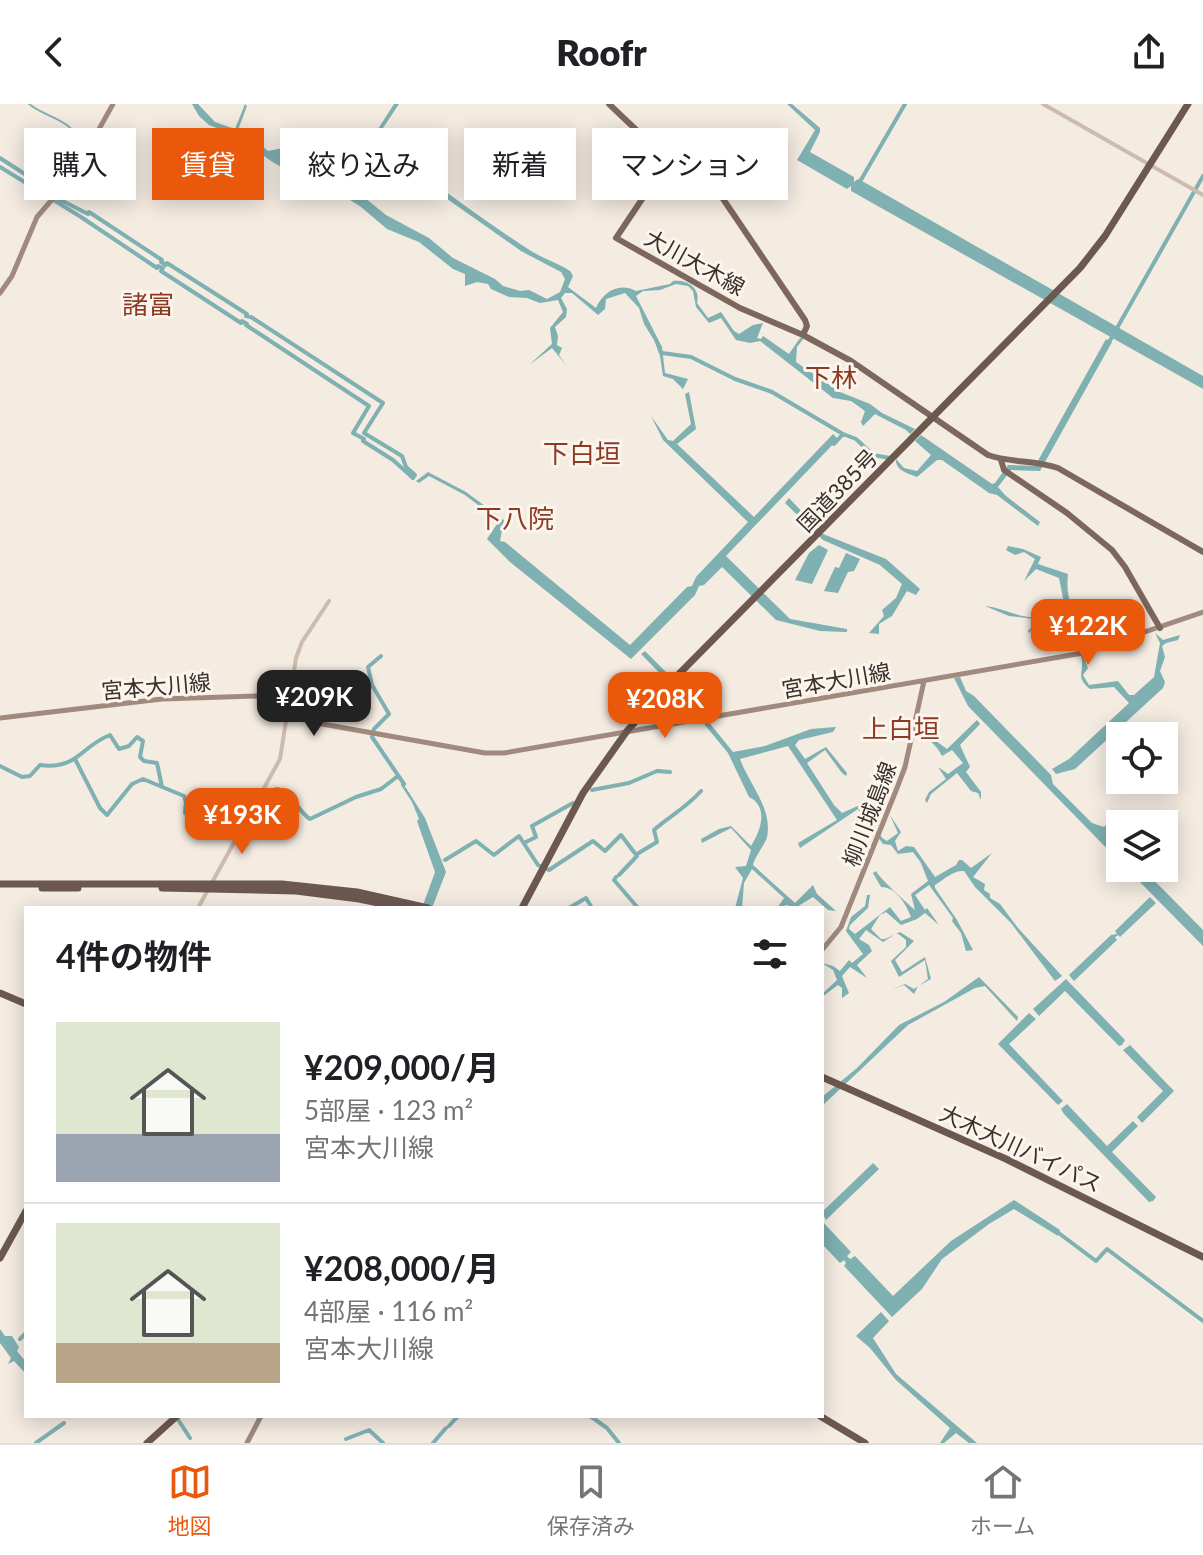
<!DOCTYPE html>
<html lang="ja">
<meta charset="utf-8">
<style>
body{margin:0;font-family:Lato,"Noto Sans JP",sans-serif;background:#f6f6f6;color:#202124;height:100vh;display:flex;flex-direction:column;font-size:30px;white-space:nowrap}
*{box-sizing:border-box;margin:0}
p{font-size:26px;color:#757577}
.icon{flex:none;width:44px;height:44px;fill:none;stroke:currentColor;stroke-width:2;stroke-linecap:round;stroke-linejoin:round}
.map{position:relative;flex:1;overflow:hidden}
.sheet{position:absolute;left:24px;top:802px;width:800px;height:512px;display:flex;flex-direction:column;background:#fff;border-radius:0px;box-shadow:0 4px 20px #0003}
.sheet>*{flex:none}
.guide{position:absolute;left:24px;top:24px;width:800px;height:72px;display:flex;gap:16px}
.fabs{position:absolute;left:1106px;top:618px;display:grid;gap:16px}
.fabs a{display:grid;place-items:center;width:72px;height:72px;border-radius:0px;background:#fff;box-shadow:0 4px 20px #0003;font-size:40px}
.price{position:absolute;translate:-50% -68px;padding:0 18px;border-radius:16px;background:#ea580c;color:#fff;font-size:26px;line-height:52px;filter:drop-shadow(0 2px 4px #0008)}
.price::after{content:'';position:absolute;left:50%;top:48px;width:24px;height:18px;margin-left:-12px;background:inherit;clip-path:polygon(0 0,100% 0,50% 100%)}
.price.active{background:#222;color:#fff}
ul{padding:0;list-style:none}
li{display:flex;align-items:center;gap:24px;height:200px;padding:0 32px}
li+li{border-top:2px solid #e0e0e0}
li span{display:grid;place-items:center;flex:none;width:224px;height:160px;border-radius:0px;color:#555}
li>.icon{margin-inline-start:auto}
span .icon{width:96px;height:96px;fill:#fffc;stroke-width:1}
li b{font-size:34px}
h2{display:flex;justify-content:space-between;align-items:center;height:96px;padding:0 32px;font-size:34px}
.tag{padding:0 28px;border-radius:0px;background:#fff;box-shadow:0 4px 20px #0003;font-size:28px;line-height:72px}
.tag.active{background:#ea580c;color:#fff}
header{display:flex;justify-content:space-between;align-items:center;height:104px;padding:0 32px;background:#fff;font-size:36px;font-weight:800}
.menu{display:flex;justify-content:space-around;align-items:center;height:112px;border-top:2px solid #e0e0e0;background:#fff;font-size:22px;color:#757577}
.menu a{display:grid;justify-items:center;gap:4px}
.menu .active{color:#ea580c}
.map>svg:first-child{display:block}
.water{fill:#7fb0b2}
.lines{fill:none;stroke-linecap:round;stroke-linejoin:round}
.stream{stroke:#7fb0b2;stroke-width:2}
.canal{stroke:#7fb0b2;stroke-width:4}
.tertiary{stroke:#cdbbac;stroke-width:4}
.secondary{stroke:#a18a7d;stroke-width:5}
.primary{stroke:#7d675c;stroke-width:6}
.trunk{stroke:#6c584f;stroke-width:7}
.labels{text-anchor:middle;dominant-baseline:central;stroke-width:6;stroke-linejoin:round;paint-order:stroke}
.street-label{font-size:22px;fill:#3b302b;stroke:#fbf5ee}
.quarter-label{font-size:26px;fill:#8c3b22;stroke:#fbf5ee}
</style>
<header><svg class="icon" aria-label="back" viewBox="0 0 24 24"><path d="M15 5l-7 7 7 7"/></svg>Roofr<svg class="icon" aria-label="share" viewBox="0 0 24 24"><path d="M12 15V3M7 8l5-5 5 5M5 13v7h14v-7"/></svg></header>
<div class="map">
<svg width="1203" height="1339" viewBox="0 0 1203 1339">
<rect width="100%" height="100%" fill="#f4ebe1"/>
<!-- water -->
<path class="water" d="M192,0H198L215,18L235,25L245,0L247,2L238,26L254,36L257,30L260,35L264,32L260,40L268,47L283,44V56C299,51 309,69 323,75L337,61L316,45L309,49L315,32L323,24L324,30L319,40L324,49L339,55L353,34L343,62L335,73L336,76L349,81L386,111L429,134L453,154L495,175L503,182L520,187L529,186L547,195L560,188L565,175L561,168L521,147L372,42L369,39L394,0H399L375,36C379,48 390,47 399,54C442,85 486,118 531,147C544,155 558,159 570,167L573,172L568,183L596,204C603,188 619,178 636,187L670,180L673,177C687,175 701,184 697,199L708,214L721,208L734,227L739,230L753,221L763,219L757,234L761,235L763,232L789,250L800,234H804L797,243L796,258L840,288L870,300L882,309L915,325L910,330L906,326L875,310L863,322L861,318L865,307L851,297L833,294L760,237L750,239L736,236L721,214L709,219L696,203L693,187L688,182L676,180L660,186L643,187L636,192L662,243L665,269L688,275L683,285L673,275L663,272L660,252L654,236L644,220L639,204L625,189L606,195L605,205L598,211L572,189H565L561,194L567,205L566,213L555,223L558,232L557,241L562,244L559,251L566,261L552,244L529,261L552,240L550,224L563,208L558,196L540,199L527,194L509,193L491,185L488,180L477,178L465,182V170L453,165L419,138L387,125L361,103L330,83L302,75L271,57L235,31L209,21L199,12Z
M787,0H792L820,24V28L810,48L854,73V78L858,75L862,77L1203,272V285L851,87V82L847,85L797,56L815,26Z
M1106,235L1112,238L1040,367L1011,366L998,383L1006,392L1040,418L1038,422L997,391L989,389L942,356H937L917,373C907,369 895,366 896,355L904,364L917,367L931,351L915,337L921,331L992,380L995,379L1008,361L1035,362Z
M689,288L696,325L677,340L754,413L833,330L838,335L726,452L790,515L847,525V528L820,527L776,516L722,463L704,481L699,482L695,491L631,555L510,458L487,435L499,417L465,391L429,372L419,379L416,377L428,368L466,388L504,416L500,437L505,438L630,541L687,483L692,482L696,473L748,418L663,336L651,312L668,336L673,337L691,320L685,290Z
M789,394L823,430L886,455L920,485L916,491L907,487L892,512L879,520V530L869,529L884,512L882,506L896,494L902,480L880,461L823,436L785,399Z
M819,441L828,446L812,480L795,476L809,449Z
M1008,442L1023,445L1041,453L1038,460L1068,470C1066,490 1070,495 1074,515L1088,519L1077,522C1071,536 1083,550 1088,564L1083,571L1089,581L1118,577L1129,591H1134L1154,573L1160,539L1155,529L1163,536L1180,531L1178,536L1166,539L1162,542L1165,553L1160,567L1165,578L1163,584L1075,665L1056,670L1052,665L1069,655L1129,599L1114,583L1090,585C1076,573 1083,571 1082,556C1082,553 1068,511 1066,506L1055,516L1044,512L1029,529L1028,527L1036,518L1034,515L1009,512L985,502C1004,503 1030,521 1045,509L1056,512L1065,504L1059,474L1036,465L1024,477L1035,455L1024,448L1015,451L1006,446Z
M846,449L860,455L854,467L848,468L838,489L824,487L835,463L839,464Z
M645,547L677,579L733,648L765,642L811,625L836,623L833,628L799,636L795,641L805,655L826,643L847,669L846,672L842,669L825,646L807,659L834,701L842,709L860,701C870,711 875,731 887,737L898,729L890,711L901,728L895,737L898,747L906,742L914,743L935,773L956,761L959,756H962L971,764L992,749L973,773L985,780L984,786L990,790V794L1000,800L1018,824L1062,872L1055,877L1011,819L975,783L964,767C953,766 945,775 935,781V784L957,816L973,846L966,847L961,829L952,817L953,814L929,781L915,791L925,806L927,804L939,821L925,809L917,815L901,821L886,808L880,811L871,825L881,835H885L900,828L914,837L895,856L902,868L925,853L931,875L918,882L914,890L904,881L891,886L905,880L914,885L928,875L925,856L899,873L891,857L906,843V836L897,829L883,838L866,826L859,835L869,841L872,847L857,861L867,874L850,863L842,872L849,889L842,894V884L838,881L822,893V890L837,876L833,866L822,859L833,862L840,867L849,856L852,859L863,850L846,827L851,813L865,802L867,791H870L868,804L850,821L849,825L855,830L890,803L901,817L911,813C906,800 896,783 881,783L873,769L876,767C880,775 907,799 915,806L911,790L928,777L921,759L913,748L898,750L891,741L883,740L858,705L800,744L798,739L837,716L788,642L740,655C749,680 773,705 767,733C765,741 756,750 753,761L795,799L813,781L817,790L836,807L828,806L813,793L795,804L787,801L777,804L784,794L752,765L744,779L742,804H735L743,774L735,763L746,762L751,746L731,724L702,739L701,735L719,725L731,722L751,742C761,726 769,703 749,693L728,649L686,598L675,607L670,604L679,594L678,588L641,550Z
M960,573L966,587L974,592L1051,671L1053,680L1092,719L1104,723L1108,719L1112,721L1107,727L1120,741V758L968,602L954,574Z
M977,616L980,620L960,641L970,663L966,668L981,688V696L978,689L971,687L957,669L931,690L927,699L925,696L929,688L946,675L938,663L948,670L963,659L952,646L942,652C936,639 924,634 917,623L947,645Z
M401,676L425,714L446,768L432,804H422L435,768L417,717L419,715L412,698L401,681Z
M1126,764H1142L1203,826V842Z
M1150,793L1156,799L1120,833L1118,831L1115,833L1117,836L1074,877L1069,871L1111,831L1117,830L1115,827Z
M979,873L1018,913L1017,917L985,882L975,884L908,921L822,1002V993L857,964L899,921L944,898Z
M1066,875L1125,936L1122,941L1119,942L1065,887L1039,912L1033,905Z
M1029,909L1036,915L1009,940L1063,997L1058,1001L998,940Z
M1130,941L1174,987L1142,1019L1137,1013L1163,987L1123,946Z
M1067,1000L1107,1042L1133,1017L1138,1022L1112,1048L1156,1093L1153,1097L1149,1098L1064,1010L1061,1005Z
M873,1059L879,1065L826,1116L822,1108Z
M1014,1096L1060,1126L1058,1132L1014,1105L989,1120L942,1155L922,1185L892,1213L844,1162L846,1159L844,1156L840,1159L822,1140V1117L851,1148L847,1152L850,1155L855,1152L893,1192L951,1137Z
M881,1208L889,1217L873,1234L896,1270L977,1339H969L956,1329L944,1339H940L950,1324L896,1276L870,1244L856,1232Z
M0,1225L5,1232H12L19,1243L17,1247L26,1258V1270L14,1257L8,1260L11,1254L0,1239Z"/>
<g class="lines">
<!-- stream -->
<path class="stream" d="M29,0C49,16 75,14 80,44L103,60L104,65L99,78L116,80"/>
<!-- canal -->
<path class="canal" d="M0,54L45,83L57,94L88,110L89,108L162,156L161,158L166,161L167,159L247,210L246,212L251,213L383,299L364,329L402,352L406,363L415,371L413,374L393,356L363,337L364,335L353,329L369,302L246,221L247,220L242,217L241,219L161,167L163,164L158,162L157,164L81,113L0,63
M858,81L905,0
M1108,240L1203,72
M662,249L691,253L735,275L772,288L843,330L856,335L873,351L890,354
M834,340L843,330
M381,552L368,563L372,581L389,610L374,625L372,633L404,680
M75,655L100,704L107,711L132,680L143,675L184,692L186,698L185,709L188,711L277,685C294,689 297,707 310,715L356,693L381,685L398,672
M0,662L22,673L30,672L40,661C78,666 81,642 110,631L119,645L129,642L137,633L143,637L140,653L144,657L157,659L162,683
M592,686L629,679L657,667L670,668
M524,739L536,733L532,722L573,699
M637,750L657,738L654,726C670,712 687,703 701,687
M445,756L476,737L494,751L519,732L538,761L549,766L593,737L605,747L621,731L637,752L619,771
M616,773L614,776L638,804
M569,804L586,794L592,804
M1056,1127L1096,1157L1107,1145L1203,1217
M20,1235L26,1229
M590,1312L607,1324L619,1339
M177,1314L190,1334
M449,1322L458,1312
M346,1335L369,1326L383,1339
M36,1339L64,1319
M433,1339L446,1324"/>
<!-- tertiary -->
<path class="tertiary" d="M1043,0L1203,91
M198,804L280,655L296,554L302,538L329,497"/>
<!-- secondary -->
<path class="secondary" d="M0,189L12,172L37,113L74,70L113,0
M0,614L162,595L258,592L279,599L311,618L485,649H504L1083,549L1203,508
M822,846L841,823L897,684L905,663L924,577
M247,1339L261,1312"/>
<!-- primary -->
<path class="primary" d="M609,0L649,38L697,69L717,86L805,216L807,222L803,231
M671,52L616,134L740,204L803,231L851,257L988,351C1011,359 1035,356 1058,364L1203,448
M1001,356L1004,366L1067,409L1112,446L1125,463L1160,524"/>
<!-- trunk -->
<path class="trunk" d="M0,780H282L357,788L428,804
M42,784H78
M162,784L296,787L359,795L403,804
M522,804L583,689L627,627L676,573L1080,164L1105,132L1188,0
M0,889L26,900
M822,973L1006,1055L1203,1153
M0,1154L26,1107
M820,1312L865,1339
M147,1339L177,1312"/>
</g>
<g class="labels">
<!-- street labels -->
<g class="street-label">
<text transform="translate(695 158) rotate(29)">大川大木線</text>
<text transform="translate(837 386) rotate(-46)">国道385号</text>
<text transform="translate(836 576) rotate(-10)">宮本大川線</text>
<text transform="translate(156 582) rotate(-5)">宮本大川線</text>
<text transform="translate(869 710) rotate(-69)">柳川城島線</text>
<text transform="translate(1021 1044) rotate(25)">大木大川バイパス</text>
</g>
<!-- quarter labels -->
<g class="quarter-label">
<text x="148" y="200">諸富</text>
<text x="831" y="273">下林</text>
<text x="582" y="349">下白垣</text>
<text x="515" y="414">下八院</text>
<text x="901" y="624">上白垣</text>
</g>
</g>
</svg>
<div class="fabs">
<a><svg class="icon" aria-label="locate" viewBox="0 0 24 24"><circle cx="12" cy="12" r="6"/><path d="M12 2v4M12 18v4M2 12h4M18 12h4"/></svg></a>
<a><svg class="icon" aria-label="layers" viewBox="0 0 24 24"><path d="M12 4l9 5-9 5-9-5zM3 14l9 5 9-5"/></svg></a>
</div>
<b class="price" style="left:1088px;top:563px">¥122K</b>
<b class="price active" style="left:314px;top:634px">¥209K</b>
<b class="price" style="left:665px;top:636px">¥208K</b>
<b class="price" style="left:242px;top:752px">¥193K</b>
<div class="guide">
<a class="tag">購入</a>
<a class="tag active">賃貸</a>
<a class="tag">絞り込み</a>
<a class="tag">新着</a>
<a class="tag">マンション</a>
</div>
<section class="sheet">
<h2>4件の物件<svg class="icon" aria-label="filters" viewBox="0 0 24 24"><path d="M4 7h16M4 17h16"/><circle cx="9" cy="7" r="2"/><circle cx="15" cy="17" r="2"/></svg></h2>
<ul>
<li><span style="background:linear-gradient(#dfe7d0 70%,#9aa5b1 0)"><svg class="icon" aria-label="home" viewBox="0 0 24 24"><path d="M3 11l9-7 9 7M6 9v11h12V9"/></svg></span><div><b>¥209,000/月</b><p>5部屋 · 123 m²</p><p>宮本大川線</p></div></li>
<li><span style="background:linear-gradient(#dfe7d0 75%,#b9a48a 0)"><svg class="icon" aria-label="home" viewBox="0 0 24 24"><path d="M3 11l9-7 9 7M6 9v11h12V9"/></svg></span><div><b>¥208,000/月</b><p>4部屋 · 116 m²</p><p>宮本大川線</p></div></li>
</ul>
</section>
</div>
<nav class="menu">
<a class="active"><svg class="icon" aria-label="map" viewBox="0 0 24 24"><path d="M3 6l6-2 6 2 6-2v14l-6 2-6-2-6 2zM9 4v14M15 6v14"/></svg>地図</a>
<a><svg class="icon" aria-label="saved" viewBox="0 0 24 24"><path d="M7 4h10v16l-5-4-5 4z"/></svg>保存済み</a>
<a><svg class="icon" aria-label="home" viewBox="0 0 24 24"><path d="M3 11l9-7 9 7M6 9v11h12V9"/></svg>ホーム</a>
</nav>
